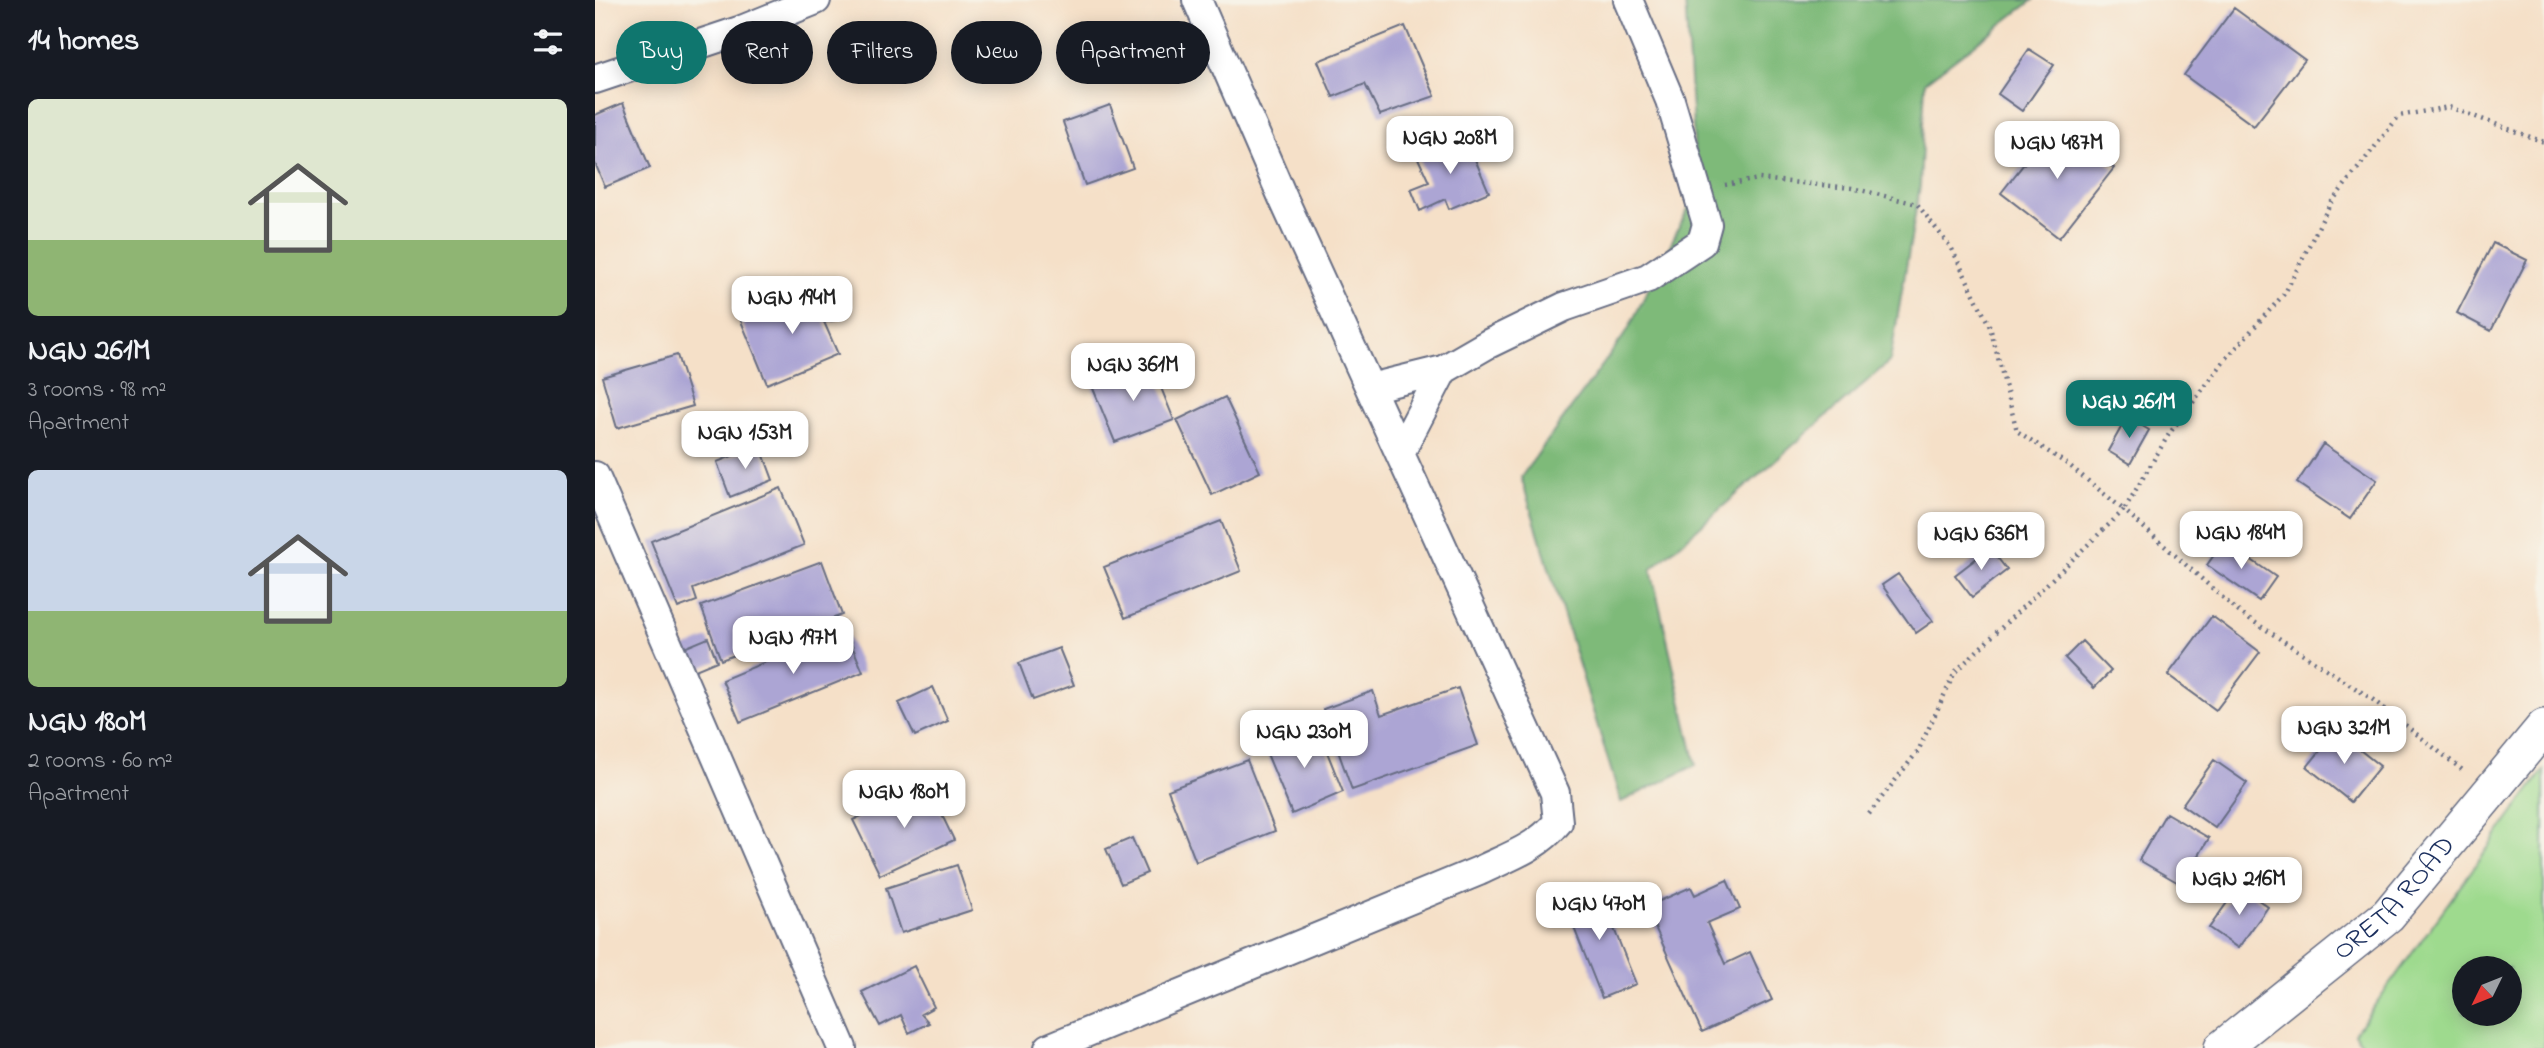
<!DOCTYPE html>
<meta charset="utf-8">
<style>
body{margin:0;font-family:"Indie Flower",sans-serif;background:#20242c;color:#f1f3f6;height:100vh;display:flex;flex-direction:column;font-size:26px;white-space:nowrap}
*{box-sizing:border-box;margin:0}
p{font-size:23px;color:#9ea1a6}
.icon{flex:none;width:38px;height:38px;fill:none;stroke:currentColor;stroke-width:2;stroke-linecap:round;stroke-linejoin:round}
.map{position:relative;flex:1;overflow:hidden}
.side{display:flex;flex-direction:column;background:#171b24;width:595px}
.side>*{flex:none}
.top-card{position:absolute;left:21px;top:21px;width:665px;height:63px;display:flex;gap:14px}
.needle{width:46px;rotate:227deg}
.tools{position:absolute;left:1857px;top:956px;display:grid;gap:14px}
.tools a{display:grid;place-items:center;width:70px;height:70px;border-radius:50%;background:#171b24;box-shadow:0 4px 18px #0003;font-size:35px}
.price{position:absolute;translate:-50% -60px;padding:0 16px;border-radius:14px;background:#fff;color:#222;font-size:23px;line-height:46px;filter:drop-shadow(0 2px 4px #0008)}
.price::after{content:'';position:absolute;left:50%;top:42px;width:21px;height:16px;margin-left:-10px;background:inherit;clip-path:polygon(0 0,100% 0,50% 100%)}
.price.active{background:#0f766e;color:#fff}
ul{padding:0;list-style:none}
li{display:grid;align-content:center;gap:14px;height:371px;padding:0 28px}
li span{display:grid;place-items:center;height:217px;border-radius:10px;color:#555}
li>.icon{margin-inline-start:auto}
span .icon{width:126px;height:126px;fill:#fffc;stroke-width:1}
li b{font-size:30px}
h2{display:flex;justify-content:space-between;align-items:center;height:84px;padding:0 28px;font-size:30px}
.pill{padding:0 24px;border-radius:32px;background:#171b24;box-shadow:0 4px 18px #0003;font-size:24px;line-height:63px}
.pill.active{background:#0f766e;color:#fff}
main{display:flex;flex:1;min-height:0}
.map>svg:first-child{display:block}
.green{fill:#9eda8e;stroke:#5c8476;stroke-width:2;fill-rule:evenodd}
.forest{fill:#7eba79;stroke:#4c746c;stroke-width:2}
.building{fill:#aca5d4}
.lines{fill:none;stroke-linecap:round;stroke-linejoin:round}
.minor-casing{stroke:#676d83;stroke-width:32}
.tertiary-casing{stroke:#676d83;stroke-width:38}
.path{stroke:#676d83;stroke-width:4.5;stroke-dasharray:2 5;stroke-linecap:butt}
.minor{stroke:#fff;stroke-width:28}
.tertiary{stroke:#fff;stroke-width:35}
.labels{text-anchor:middle;dominant-baseline:central;stroke-width:6;stroke-linejoin:round;paint-order:stroke}
.street-label{font-size:28px;fill:#1b2f5e;stroke:#f7f3e8}
</style>
<main>
<section class="side">
<h2>14 homes<svg class="icon" aria-label="filters" viewBox="0 0 24 24"><path d="M4 7h16M4 17h16"/><circle cx="9" cy="7" r="2"/><circle cx="15" cy="17" r="2"/></svg></h2>
<ul>
<li><span style="background:linear-gradient(#dfe7d0 65%,#8fb573 0)"><svg class="icon" aria-label="home" viewBox="0 0 24 24"><path d="M3 11l9-7 9 7M6 9v11h12V9"/></svg></span><div><b>NGN 261M</b><p>3 rooms · 98 m²</p><p>Apartment</p></div></li>
<li><span style="background:linear-gradient(#c9d6e8 65%,#8fb573 0)"><svg class="icon" aria-label="home" viewBox="0 0 24 24"><path d="M3 11l9-7 9 7M6 9v11h12V9"/></svg></span><div><b>NGN 180M</b><p>2 rooms · 60 m²</p><p>Apartment</p></div></li>
</ul>
</section>
<div class="map">
<svg width="1949" height="1048" viewBox="0 0 1949 1048">
<rect width="100%" height="100%" fill="#f7f3e8"/>
<filter id="ink" filterUnits="userSpaceOnUse"><feTurbulence type="fractalNoise" baseFrequency=".0143" numOctaves="2"/><feDisplacementMap in="SourceGraphic" scale="14" xChannelSelector="R" yChannelSelector="G"/><feConvolveMatrix kernelMatrix="1 2 1 2 8 2 1 2 1" color-interpolation-filters="sRGB"/></filter>
<filter id="wash" filterUnits="userSpaceOnUse"><feTurbulence type="fractalNoise" baseFrequency=".00686" numOctaves="4" result="noise"/><feDisplacementMap in="SourceGraphic" scale="28" xChannelSelector="R" yChannelSelector="G"/><feGaussianBlur stdDeviation="1.57" result="paint"/><feColorMatrix in="noise" values="0 0 0 0 0 0 0 0 0 0 0 0 0 0 0 0 0 1.4 0 .05"/><feComposite in="paint" operator="in"/></filter>
<g filter="url(#wash)">
<rect width="100%" height="100%" fill="#f5e0c8"/>
<!-- green -->
<path class="green" d="M1949,770V1048H1771L1759,1034ZM1869,968H1914V1013H1869Z"/>
<!-- forest -->
<path class="forest" d="M1090,0H1438L1330,82L1325,186L1295,361L1056,569L1101,765L1026,802L926,477L1033,330L1102,191Z"/>
<g id="blocks">
<!-- building -->
<path class="building" d="M1639,8L1710,60L1659,126L1589,75Z
M810,26L840,96L785,115L770,84L738,97L723,61Z
M1434,49L1459,65L1427,111L1403,94Z
M28,103L55,168L10,187L0,163V115Z
M515,105L538,168L490,185L468,122Z
M1461,123L1519,168L1464,238L1406,193Z
M870,136L894,192L854,209L850,199L825,211L816,189L834,182L822,156Z
M1898,243L1932,260L1896,331L1862,313Z
M227,288L241,320L229,322L243,354L172,384L146,321Z
M82,355L98,406L22,428L7,377Z
M556,363L579,420L520,442L497,386Z
M630,397L665,472L617,495L582,420Z
M1532,417L1554,430L1535,464L1513,451Z
M1728,444L1782,480L1755,519L1702,483Z
M165,445L178,480L135,497L122,462Z
M186,488L209,545L98,589L102,601L83,608L56,541Z
M626,521L646,571L530,618L509,567Z
M1629,541L1681,577L1664,601L1612,565Z
M1395,548L1412,570L1377,597L1360,575Z
M227,561L247,615L126,660L106,606Z
M1303,574L1338,621L1321,633L1287,585Z
M1617,616L1665,652L1621,710L1573,675Z
M250,629L268,672L145,722L127,680Z
M113,638L122,661L98,671L89,648Z
M1487,641L1516,671L1499,688L1470,658Z
M464,648L479,685L438,700L424,663Z
M338,687L353,721L320,736L304,703Z
M863,688L883,745L757,790L728,709L778,691L786,715Z
M722,727L748,792L697,814L670,749Z
M1741,731L1785,766L1756,802L1712,767Z
M652,760L680,831L601,862L573,790Z
M1619,760L1652,783L1620,828L1587,805Z
M332,784L359,840L285,875L258,820Z
M1571,813L1614,838L1587,885L1544,860Z
M537,838L552,873L526,884L511,849Z
M362,865L377,910L306,933L291,888Z
M1132,880L1145,909L1112,923L1130,964L1155,952L1177,1000L1107,1032L1051,907L1096,887L1100,895Z
M1002,886L1041,984L1007,998L968,900Z
M1644,886L1673,907L1643,948L1614,928Z
M319,966L339,1007L326,1014L334,1023L314,1033L306,1015L285,1026L267,992Z"/>
</g>
</g>
<g filter="url(#ink)">
<use href="#blocks" fill-opacity="0" stroke="#676d83" stroke-width="2"/>
<g class="lines">
<!-- minor casing -->
<g class="minor-casing">
<path id="minor" d="M0,79L144,31L221,0
M775,388L848,370L893,344L969,307L1053,278L1107,242L1112,224L1075,100L1033,0
M805,453L848,370
M0,476L247,1048
M454,1048L884,871C913,857 942,848 963,822L960,793L688,198L602,0"/>
</g>
<!-- tertiary casing -->
<g class="tertiary-casing">
<g id="tertiary">
<path id="s1" d="M1627,1048L1793,915L1949,727"/>
</g>
</g>
<!-- path -->
<path class="path" d="M1130,185L1164,179L1257,188L1322,204L1357,249L1395,327L1422,431L1475,466L1529,510L1574,434L1630,360L1690,293L1735,204L1804,116L1854,107L1949,142
M1274,814L1323,751L1360,672L1529,510L1644,612L1777,699L1870,772"/>
<!-- minor -->
<use href="#minor" class="minor"/>
<!-- tertiary -->
<use href="#tertiary" class="tertiary"/>
</g>
</g>
<g class="labels">
<!-- street labels -->
<g class="street-label">
<text stroke="none"><textPath href="#s1" startOffset="229">ORETA ROAD</textPath></text>
</g>
</g>
</svg>
<div class="tools">
<a><svg class="needle" viewBox="-14 -14 28 28"><path d="M0-13l5 13h-10z" fill="#e53935"/><path d="M0 13l5-13h-10z" fill="#9ea1a6"/></svg></a>
</div>
<b class="price" style="left:855px;top:176px">NGN 208M</b>
<b class="price" style="left:1462px;top:181px">NGN 487M</b>
<b class="price" style="left:197px;top:336px">NGN 194M</b>
<b class="price" style="left:538px;top:403px">NGN 361M</b>
<b class="price active" style="left:1534px;top:440px">NGN 261M</b>
<b class="price" style="left:150px;top:471px">NGN 153M</b>
<b class="price" style="left:1646px;top:571px">NGN 184M</b>
<b class="price" style="left:1386px;top:572px">NGN 636M</b>
<b class="price" style="left:198px;top:676px">NGN 197M</b>
<b class="price" style="left:1749px;top:766px">NGN 321M</b>
<b class="price" style="left:709px;top:770px">NGN 230M</b>
<b class="price" style="left:309px;top:830px">NGN 180M</b>
<b class="price" style="left:1644px;top:917px">NGN 216M</b>
<b class="price" style="left:1004px;top:942px">NGN 470M</b>
<div class="top-card">
<a class="pill active">Buy</a>
<a class="pill">Rent</a>
<a class="pill">Filters</a>
<a class="pill">New</a>
<a class="pill">Apartment</a>
</div>
</div>
</main>
